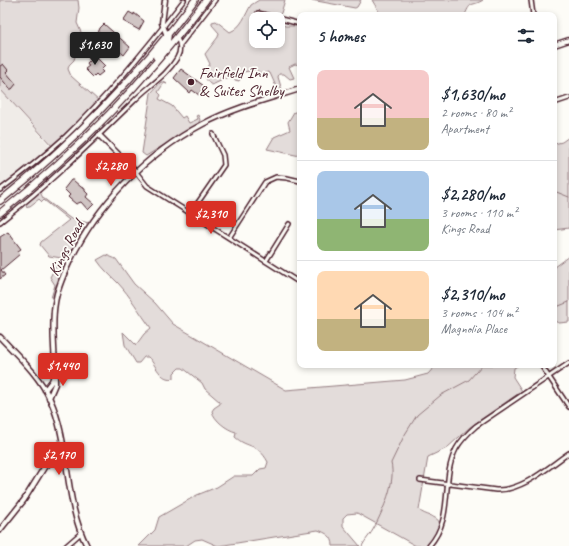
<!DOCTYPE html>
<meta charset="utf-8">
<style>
body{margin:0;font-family:Caveat,sans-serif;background:#f6f6f7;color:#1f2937;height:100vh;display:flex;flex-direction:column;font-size:15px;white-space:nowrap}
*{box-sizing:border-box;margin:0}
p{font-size:13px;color:#747a83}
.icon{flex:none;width:22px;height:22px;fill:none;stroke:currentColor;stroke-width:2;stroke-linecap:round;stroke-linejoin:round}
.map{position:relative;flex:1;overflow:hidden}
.side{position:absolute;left:297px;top:12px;width:260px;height:356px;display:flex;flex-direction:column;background:#fff;border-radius:8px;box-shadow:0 2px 6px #0003}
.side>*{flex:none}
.buttons{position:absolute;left:249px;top:12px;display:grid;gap:8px}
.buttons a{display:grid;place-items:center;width:36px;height:36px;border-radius:8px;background:#fff;box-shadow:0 2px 6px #0003;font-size:20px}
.price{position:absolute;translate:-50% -34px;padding:0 9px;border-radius:4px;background:#d93025;color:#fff;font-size:13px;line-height:26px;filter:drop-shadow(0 1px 2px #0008)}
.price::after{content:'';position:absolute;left:50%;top:24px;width:12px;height:9px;margin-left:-6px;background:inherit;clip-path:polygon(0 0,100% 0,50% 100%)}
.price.on{background:#222;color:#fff}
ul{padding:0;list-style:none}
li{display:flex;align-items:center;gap:12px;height:100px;padding:0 20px}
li+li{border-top:1px solid #e0e1e3}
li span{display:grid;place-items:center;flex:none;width:112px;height:80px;border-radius:8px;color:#555}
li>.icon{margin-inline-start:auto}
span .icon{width:48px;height:48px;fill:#fffc;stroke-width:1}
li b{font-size:17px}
h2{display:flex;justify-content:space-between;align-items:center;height:48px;padding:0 20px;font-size:17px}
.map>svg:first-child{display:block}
.built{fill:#f0ece8}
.green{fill:#e3dcda;stroke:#967e82}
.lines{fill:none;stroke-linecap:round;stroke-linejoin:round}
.stream{stroke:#91777b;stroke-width:1}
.building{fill:#d0c5c4;stroke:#4a1f2b}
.street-casing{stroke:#4a1f2b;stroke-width:6}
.secondary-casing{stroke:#4a1f2b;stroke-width:7}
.highway-casing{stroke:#4a1f2b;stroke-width:8}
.street{stroke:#fdfcf7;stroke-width:3}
.secondary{stroke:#fdfcf7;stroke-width:4}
.highway{stroke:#fdfcf7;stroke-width:5.5}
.poi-dot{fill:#4a1f2b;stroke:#fdfcf7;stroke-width:1.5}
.labels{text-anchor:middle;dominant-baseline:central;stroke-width:3.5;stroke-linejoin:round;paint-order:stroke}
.poi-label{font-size:16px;fill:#4a1f2b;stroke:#fdfcf7;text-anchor:start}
.street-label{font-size:16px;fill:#4a1f2b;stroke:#fdfcf7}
</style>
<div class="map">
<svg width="569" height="546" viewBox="0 0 569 546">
<rect width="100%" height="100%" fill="#fdfcf7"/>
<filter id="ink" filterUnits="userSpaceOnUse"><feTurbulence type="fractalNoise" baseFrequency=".025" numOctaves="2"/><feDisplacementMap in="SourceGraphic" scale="8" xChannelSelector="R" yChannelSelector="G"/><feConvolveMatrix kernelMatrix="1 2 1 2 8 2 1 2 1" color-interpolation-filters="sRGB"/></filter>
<g filter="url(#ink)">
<!-- built -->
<path class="built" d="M0,89L50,146L49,149L0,188Z"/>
<!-- green -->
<path class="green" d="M0,0H78L79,8L77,23L84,39L82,43L78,47L74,60L69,65L68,69L71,76L99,101L53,147L0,89Z
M259,0H285L281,13L276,19H256V41H278V22L285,26H300V65L295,64L289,67L294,78L290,79L284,74H279L278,77L282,90L280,92L278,91L270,73L267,72L264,75L256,70L243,72L239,81L227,78L212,85C206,82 206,78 205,71L210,64L205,54L218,37L219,33L212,25V22L216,21L230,32C242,27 245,15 251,5Z
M311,0H361L357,7L355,8Z
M372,0H483C472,7 471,0 465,15H419L416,13L411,15H381Z
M161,82H164L167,84L164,83L158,92L161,95L159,99L172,106L182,118L185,116L189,123L198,119L196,116L198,115L200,120L198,124L146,156L142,153L151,93Z
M294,112L300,113V156L267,149L274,137L290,130L288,122Z
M569,137V228L554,230V144L562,142Z
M40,192L43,198L71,219L89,223L68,259L49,256L40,245L41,242L69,220L44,200L42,202L39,199L30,206H28L27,208L26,204Z
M106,255L116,259L134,284L155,303L173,324L286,390L405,380L428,374L436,365H519L514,368L513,377L522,391L470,427L447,448L428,457L419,510C425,516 436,515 440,523C438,533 433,539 426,546H416L357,513L347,514L343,518V526L360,546H333C333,536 326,533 318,530L218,546L202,539L195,540L186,546H139L155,530L159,517L197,495L217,487L234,476H253L260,469L266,468L268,462C257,442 248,449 235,437L236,432C227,430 214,420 212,411L214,408L220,404V402L205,389L202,383L183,368H179L174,373V378C160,382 156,364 148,357H144L139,363H136L125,345L123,332L136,345L144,334L151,328C140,313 130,296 118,283C110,275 103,269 97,260Z
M569,256V322L559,323L554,321V267Z
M56,261L61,262L65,267L53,298H51L55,285L50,277L55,268Z"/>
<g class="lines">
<!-- stream -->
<path class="stream" d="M554,191L569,197
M554,308L569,302
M362,546C365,540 371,534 374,528C383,510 396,483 391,463L404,436L417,415L441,395L469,380L482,365"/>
</g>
<!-- building -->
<path class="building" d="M129,12L134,15V13L144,21L139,30L123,21Z
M104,24L130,47L124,55L98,33L100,28Z
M93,54L105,66L101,70L103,72L98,76L96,74L93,77L85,69L89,66L87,63L90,60L88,58Z
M3,64L8,70L6,72L16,84L12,89H10L0,77V66Z
M181,69L204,86L199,95L192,90L190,93L174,78Z
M71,180H73L81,187L85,189V191L88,194L86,197L94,204L88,210L81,202L76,204L70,199L68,197L70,195L64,189Z
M8,232L21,249L18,251L20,254L1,270L5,275L0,279V237Z"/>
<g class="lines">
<!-- street casing -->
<g class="street-casing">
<path id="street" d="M531,0L533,15
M258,13L300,24
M180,45L215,0
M554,103L569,98
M136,172L147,186L300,283
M0,190C23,173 45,155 66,136C109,95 148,47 184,0
M190,214L224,165L223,155L213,134
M0,222C48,185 91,143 134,101C148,86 166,77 177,58C181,51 181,45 177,38
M229,238L265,182L276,177L287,178L300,181
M266,261L289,224
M541,365L569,407
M420,480L496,490C523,491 548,467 569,453
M66,546L81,533
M429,546C455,517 440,481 456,449C461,440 468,433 476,426L569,363"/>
</g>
<!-- secondary casing -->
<g class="secondary-casing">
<path id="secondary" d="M165,0L162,23L167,36
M554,45L569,40
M99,135L136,172
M0,337C18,356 39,375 50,399C71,445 63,500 87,546
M45,390L52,381L55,372C55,350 51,325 55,303C57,289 63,276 69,263C97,204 146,154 203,124C233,108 268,99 300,89
M49,398L55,384V376
M0,530L24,500L45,466L64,455"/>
</g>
<!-- highway casing -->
<g class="highway-casing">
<path id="highway" d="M156,57L167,42L168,36
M0,201C74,142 138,75 195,0
M0,213C80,149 144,82 206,0"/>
</g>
<!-- street -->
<use href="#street" class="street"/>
<!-- secondary -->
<use href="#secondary" class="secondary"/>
<!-- highway -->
<use href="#highway" class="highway"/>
</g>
</g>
<!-- markers -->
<circle class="poi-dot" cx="191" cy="82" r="4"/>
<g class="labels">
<!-- poi labels -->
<g class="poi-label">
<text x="199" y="73">Fairfield Inn<tspan x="199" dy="18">&amp; Suites Shelby</tspan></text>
</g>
<!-- street labels -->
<g class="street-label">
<text transform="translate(66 248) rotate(-63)">Kings Road</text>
</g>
</g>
</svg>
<div class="buttons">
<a><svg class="icon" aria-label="locate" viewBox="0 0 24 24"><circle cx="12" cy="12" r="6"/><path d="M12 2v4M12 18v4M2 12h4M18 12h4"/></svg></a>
</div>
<b class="price on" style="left:95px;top:66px">$1,630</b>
<b class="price" style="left:111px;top:187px">$2,280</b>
<b class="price" style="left:211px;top:235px">$2,310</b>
<b class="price" style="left:63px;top:387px">$1,440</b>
<b class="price" style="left:59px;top:476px">$2,170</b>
<section class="side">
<h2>5 homes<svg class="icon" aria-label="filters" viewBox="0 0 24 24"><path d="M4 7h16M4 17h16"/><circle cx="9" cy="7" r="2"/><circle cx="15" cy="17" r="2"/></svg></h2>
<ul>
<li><span style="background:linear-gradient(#f6c9c9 60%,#c2b280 0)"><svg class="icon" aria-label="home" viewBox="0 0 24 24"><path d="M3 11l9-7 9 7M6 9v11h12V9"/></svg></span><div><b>$1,630/mo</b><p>2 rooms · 80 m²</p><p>Apartment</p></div></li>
<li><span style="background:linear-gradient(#a9c7e8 60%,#8fb573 0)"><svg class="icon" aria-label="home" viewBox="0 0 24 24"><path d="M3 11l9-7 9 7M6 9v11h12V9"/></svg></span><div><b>$2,280/mo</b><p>3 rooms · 110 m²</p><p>Kings Road</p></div></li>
<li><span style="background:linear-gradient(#ffd9b3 60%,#c2b280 0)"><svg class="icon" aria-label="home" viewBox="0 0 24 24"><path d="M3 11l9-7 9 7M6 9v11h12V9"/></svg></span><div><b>$2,310/mo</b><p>3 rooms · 104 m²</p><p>Magnolia Place</p></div></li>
</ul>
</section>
</div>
